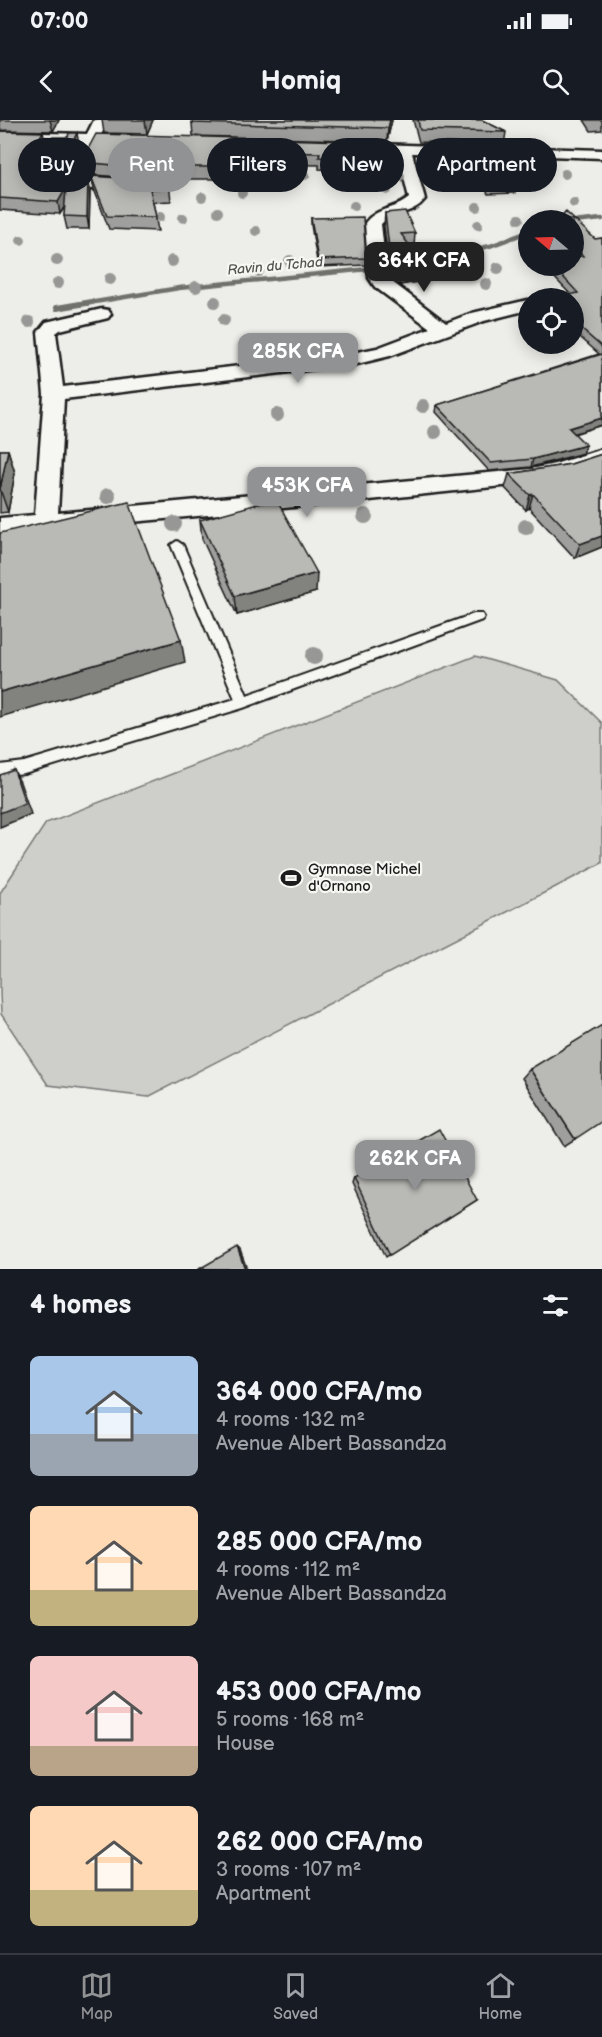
<!DOCTYPE html>
<meta charset="utf-8">
<style>
body{margin:0;font-family:"Balsamiq Sans",sans-serif;background:#242831;color:#f1f3f6;height:100vh;display:flex;flex-direction:column;font-size:22px;white-space:nowrap}
*{box-sizing:border-box;margin:0}
p{font-size:20px;color:#9ea1a6}
.icon{flex:none;width:33px;height:33px;fill:none;stroke:currentColor;stroke-width:2;stroke-linecap:round;stroke-linejoin:round}
.map{position:relative;height:1149px;overflow:hidden}
.sheet{display:flex;flex-direction:column;background:#171b24;flex:1}
.sheet>*{flex:none}
.banner{position:absolute;left:18px;top:18px;width:567px;height:54px;display:flex;gap:12px}
.needle{width:39px;rotate:289deg}
.tools{position:absolute;left:518px;top:90px;display:grid;gap:12px}
.tools a{display:grid;place-items:center;width:66px;height:66px;border-radius:50%;background:#171b24;box-shadow:0 3px 15px #0003;font-size:30px}
.price{position:absolute;translate:-50% -51px;padding:0 14px;border-radius:12px;background:#919294;color:#fff;font-size:20px;line-height:39px;filter:drop-shadow(0 2px 3px #0008)}
.price::after{content:'';position:absolute;left:50%;top:36px;width:18px;height:14px;margin-left:-9px;background:inherit;clip-path:polygon(0 0,100% 0,50% 100%)}
.price.selected{background:#222;color:#fff}
ul{padding:0;list-style:none}
li{display:flex;align-items:center;gap:18px;height:150px;padding:0 30px}
li span{display:grid;place-items:center;flex:none;width:168px;height:120px;border-radius:9px;color:#555}
li>.icon{margin-inline-start:auto}
span .icon{width:72px;height:72px;fill:#fffc;stroke-width:1}
li b{font-size:26px}
h2{display:flex;justify-content:space-between;align-items:center;height:72px;padding:0 30px;font-size:26px}
.chip{padding:0 21px;border-radius:27px;background:#171b24;box-shadow:0 3px 15px #0003;font-size:21px;line-height:54px}
.chip.selected{background:#919294;color:#fff}
.status{display:flex;justify-content:space-between;align-items:center;height:42px;padding:0 30px;background:#171b24;direction:ltr}
.status svg{height:16px;fill:currentColor}
header{display:flex;justify-content:space-between;align-items:center;height:78px;padding:0 30px;background:#171b24;font-size:27px;font-weight:700}
.tab-bar{display:flex;justify-content:space-around;align-items:center;height:84px;border-top:2px solid #363941;background:#171b24;font-size:16px;color:#9ea1a6}
.tab-bar a{display:grid;justify-items:center;gap:3px}
.tab-bar .selected{color:#919294}
.map>svg:first-child{display:block}
.green{fill:#cececb;stroke:#757574;stroke-width:1.5}
.lines{fill:none;stroke-linecap:round;stroke-linejoin:round}
.stream-far1{stroke:#6f6f6d;stroke-width:4.5}
.stream{stroke:#6f6f6d;stroke-width:6}
.service-casing{stroke:#1c1c1c;stroke-width:4}
.minor-casing{stroke:#1c1c1c;stroke-width:5}
.service{fill:#f6f6f2;fill-rule:evenodd}
.minor{fill:#f6f6f2;fill-rule:evenodd}
.tree{fill:#979795}
.wall{fill:#9f9f9d;stroke:#1c1c1c;stroke-width:1.5}
.shaded-wall{fill:#82827f;stroke:#1c1c1c;stroke-width:1.5}
.building{fill:#b9b9b6;stroke:#1c1c1c;stroke-width:1.5}
.labels{text-anchor:middle;dominant-baseline:central;stroke-width:4.5;stroke-linejoin:round;paint-order:stroke}
.far-water-label{font-size:14px;font-style:italic;fill:#535352;stroke:#f6f6f2}
.poi-label{font-size:15px;fill:#1c1c1c;stroke:#f6f6f2;text-anchor:start}
</style>
<div class="status"><b>07:00</b><svg viewBox="0 0 49 12"><path d="M0 12V9h3v3zM5 12V6h3v6zM10 12V3h3v9zM15 12V0h3v12zM26 1h20v11H26zM47 4h2v5h-2z"/></svg></div>
<header><svg class="icon" aria-label="back" viewBox="0 0 24 24"><path d="M15 5l-7 7 7 7"/></svg>Homiq<svg class="icon" aria-label="search" viewBox="0 0 24 24"><circle cx="10" cy="10" r="6"/><path d="M15 15l6 6"/></svg></header>
<div class="map">
<svg width="602" height="1149" viewBox="0 0 602 1149">
<rect width="100%" height="100%" fill="#edede9"/>
<filter id="ink" filterUnits="userSpaceOnUse"><feTurbulence type="fractalNoise" baseFrequency=".0167" numOctaves="2"/><feDisplacementMap in="SourceGraphic" scale="12" xChannelSelector="R" yChannelSelector="G"/><feConvolveMatrix kernelMatrix="1 2 1 2 8 2 1 2 1" color-interpolation-filters="sRGB"/></filter>
<g filter="url(#ink)">
<!-- green -->
<path class="green" d="M475,536L558,560L602,603V743L148,977L48,965L1,894L0,875V773L46,703Z"/>
<g class="lines">
<!-- stream-far1 -->
<path class="stream-far1" d="M573,102L602,99
M411,143L490,126L528,112
M83,184L179,168L398,146"/>
<!-- stream -->
<path class="stream" d="M57,188L92,182"/>
<!-- service casing -->
<g class="service-casing">
<path id="service" d="M177,421L183,425L247,575L474,494H482L484,497L482,500L243,588L24,654L0,657V645L24,642L235,579L171,425Z"/>
</g>
<!-- minor casing -->
<g class="minor-casing">
<path id="minor" d="M94,0H108L101,15L130,16L137,20L130,24L97,23L80,57L129,61L134,63L137,66L134,69C120,73 74,70 64,59L83,23L0,20V12L87,14Z
M348,23L465,27L467,30L460,34L412,33L425,79C413,95 395,91 381,104L387,158L446,203L472,193L528,180V190L484,201L390,236L357,244L64,279L58,393L531,349L555,344L602,329V344L566,356L531,363L360,381L0,414V398L35,395L44,274L38,212L46,202L102,189L108,190L111,194L108,198L60,210L56,213L63,267L357,232L377,228L430,208L375,167L369,158L365,103C377,87 395,90 409,78L398,33L343,30L341,27L343,24Z
M498,27L602,30V38L493,34L491,31Z"/>
</g>
<!-- service -->
<use href="#service" class="service"/>
<!-- minor -->
<use href="#minor" class="minor"/>
</g>
<!-- trees -->
<g class="tree">
<circle cx="565" cy="54" r="5"/>
<circle cx="305" cy="55" r="5"/>
<circle cx="400" cy="56" r="5"/>
<circle cx="275" cy="65" r="5"/>
<circle cx="387" cy="70" r="5"/>
<circle cx="242" cy="73" r="5"/>
<circle cx="202" cy="77" r="5"/>
<circle cx="574" cy="83" r="5"/>
<circle cx="354" cy="86" r="5"/>
<circle cx="477" cy="87" r="5"/>
<circle cx="218" cy="92" r="5"/>
<circle cx="160" cy="97" r="5"/>
<circle cx="183" cy="98" r="5"/>
<circle cx="519" cy="99" r="5"/>
<circle cx="478" cy="105" r="5"/>
<circle cx="256" cy="111" r="5"/>
<circle cx="21" cy="120" r="5"/>
<circle cx="57" cy="140" r="6"/>
<circle cx="172" cy="141" r="6"/>
<circle cx="290" cy="141" r="6"/>
<circle cx="498" cy="148" r="6"/>
<circle cx="258" cy="151" r="6"/>
<circle cx="469" cy="152" r="6"/>
<circle cx="110" cy="159" r="6"/>
<circle cx="58" cy="163" r="6"/>
<circle cx="486" cy="164" r="6"/>
<circle cx="196" cy="167" r="6"/>
<circle cx="215" cy="182" r="6"/>
<circle cx="224" cy="200" r="6"/>
<circle cx="29" cy="202" r="6"/>
<circle cx="423" cy="286" r="7"/>
<circle cx="277" cy="295" r="7"/>
<circle cx="435" cy="312" r="7"/>
<circle cx="108" cy="376" r="8"/>
<circle cx="365" cy="396" r="8"/>
<circle cx="174" cy="404" r="8"/>
<circle cx="526" cy="407" r="8"/>
<circle cx="314" cy="536" r="9"/>
</g>
<!-- wall -->
<path class="wall" d="M0,0H59L53,11L0,10Z
M102,0H153L147,14L104,13Z
M193,0H392L387,21L193,16L192,3Z
M413,0H482L506,12L504,25L419,22Z
M584,0H602V10L591,11Z
M0,11L43,12L44,17L79,25L66,53V55L90,69L89,109H67L64,96L65,87L60,94L0,90Z
M385,22L384,34L380,53L319,49V45L267,44L265,68H228L227,59H170L171,62H169L171,81L153,82L158,111L109,109L94,69L91,56L165,61L84,54L81,42Z
M424,25L543,50L541,61L517,62L515,73L488,74L483,63L430,64L422,36Z
M385,93L415,113L414,126L410,127L423,161L399,165L390,159L384,106Z
M311,98L366,138V145L318,147L311,105Z
M573,100L595,119L602,118V305L574,314L586,325L583,333L531,347L489,351L436,292L437,285L599,234L573,211V178L571,175L553,156L554,153L550,148V146H573L575,137L573,135Z
M0,330H8L15,353L8,392L0,393Z
M602,334V427L575,438L529,388L526,390L505,368L509,354L571,344Z
M200,400L316,472L237,495L202,419Z
M530,949L575,1019L564,1026L522,958Z
M354,1058L477,1080L386,1137L352,1064Z"/>
<!-- shaded-wall -->
<path class="shaded-wall" d="M50,0H59L53,11Z
M145,0H153L147,14Z
M390,0H392L387,21L388,8Z
M77,13L79,25L64,57L61,45Z
M385,22L384,34L380,53L381,41Z
M267,32V44L265,68V56Z
M88,57L90,69L89,109L87,97Z
M66,68L68,80L60,94L58,82Z
M425,147L423,161L399,165L400,151Z
M602,298V305L566,316L569,308Z
M586,325L583,333L531,347L533,339Z
M8,330L15,353L8,392L0,369Z
M533,374L529,388L526,390L530,375Z
M602,416V427L575,438L580,424Z
M317,453L316,472L237,495L235,476Z
M181,520L185,542L0,597V572Z
M14,650L20,662L31,694L0,707V693Z
M237,1127L240,1130L247,1149H245Z"/>
<!-- building -->
<path class="building" d="M193,0H390L388,8L192,3Z
M418,0H482L506,12L420,10Z
M0,11L43,12L40,17H68L69,13H77L61,45L66,55L88,57L87,97L64,96L66,68L58,82L0,78Z
M96,14L385,22L381,41L319,37L320,33L267,32L265,56H227L228,47H169V50L81,42Z
M424,25L532,28L543,50L512,51L517,62L490,63L485,52L431,53Z
M91,56L164,61L169,59V68L150,69L156,97L107,96Z
M405,91L415,113L401,114L425,147L400,151L391,145L385,93Z
M566,92L595,119L602,118V227L573,202V178H555L578,173L555,148H558L556,146H573V137L583,136L573,125V100H558Z
M363,97L366,138L318,140L311,98Z
M602,234V298L569,308L586,325L533,339L491,343L437,285Z
M0,330H8L0,369Z
M602,334V416L580,424L533,374L530,375L509,354L571,344Z
M276,379L317,453L235,476L200,400Z
M129,382L181,520L0,572V413Z
M14,650L25,683L0,693V655Z
M602,905V1001L575,1019L530,949Z
M439,1009L477,1080L390,1135L354,1058Z
M237,1127L245,1149H199Z"/>
</g>
<!-- icons -->
<defs>
<g id="stadium-bare" transform="scale(1.62)"><path d="M0-5a6.5 5 0 1 0 0 10a6.5 5 0 1 0 0-10ZM-3.5-1.8h7v3.6h-7Z" fill="#1c1c1c" stroke="#f6f6f2" stroke-width="2.5" paint-order="stroke"/></g>
</defs>
<g fill-rule="evenodd">
<use href="#stadium-bare" x="291" y="758"/>
</g>
<g class="labels">
<!-- far-water labels -->
<g class="far-water-label">
<text transform="translate(275 146) rotate(-5)">Ravin du Tchad</text>
</g>
<!-- poi labels -->
<g class="poi-label">
<text x="308" y="749">Gymnase Michel<tspan x="308" dy="17">d'Ornano</tspan></text>
</g>
</g>
</svg>
<div class="tools">
<a><svg class="needle" viewBox="-14 -14 28 28"><path d="M0-13l5 13h-10z" fill="#e53935"/><path d="M0 13l5-13h-10z" fill="#9ea1a6"/></svg></a>
<a><svg class="icon" aria-label="locate" viewBox="0 0 24 24"><circle cx="12" cy="12" r="6"/><path d="M12 2v4M12 18v4M2 12h4M18 12h4"/></svg></a>
</div>
<b class="price selected" style="left:424px;top:173px">364K CFA</b>
<b class="price" style="left:298px;top:264px">285K CFA</b>
<b class="price" style="left:307px;top:398px">453K CFA</b>
<b class="price" style="left:415px;top:1071px">262K CFA</b>
<div class="banner">
<a class="chip">Buy</a>
<a class="chip selected">Rent</a>
<a class="chip">Filters</a>
<a class="chip">New</a>
<a class="chip">Apartment</a>
</div>
</div>
<section class="sheet">
<h2>4 homes<svg class="icon" aria-label="filters" viewBox="0 0 24 24"><path d="M4 7h16M4 17h16"/><circle cx="9" cy="7" r="2"/><circle cx="15" cy="17" r="2"/></svg></h2>
<ul>
<li><span style="background:linear-gradient(#a9c7e8 65%,#9aa5b1 0)"><svg class="icon" aria-label="home" viewBox="0 0 24 24"><path d="M3 11l9-7 9 7M6 9v11h12V9"/></svg></span><div><b>364 000 CFA/mo</b><p>4 rooms · 132 m²</p><p>Avenue Albert Bassandza</p></div></li>
<li><span style="background:linear-gradient(#ffd9b3 70%,#c2b280 0)"><svg class="icon" aria-label="home" viewBox="0 0 24 24"><path d="M3 11l9-7 9 7M6 9v11h12V9"/></svg></span><div><b>285 000 CFA/mo</b><p>4 rooms · 112 m²</p><p>Avenue Albert Bassandza</p></div></li>
<li><span style="background:linear-gradient(#f6c9c9 75%,#b9a48a 0)"><svg class="icon" aria-label="home" viewBox="0 0 24 24"><path d="M3 11l9-7 9 7M6 9v11h12V9"/></svg></span><div><b>453 000 CFA/mo</b><p>5 rooms · 168 m²</p><p>House</p></div></li>
<li><span style="background:linear-gradient(#ffd9b3 70%,#c2b280 0)"><svg class="icon" aria-label="home" viewBox="0 0 24 24"><path d="M3 11l9-7 9 7M6 9v11h12V9"/></svg></span><div><b>262 000 CFA/mo</b><p>3 rooms · 107 m²</p><p>Apartment</p></div></li>
</ul>
</section>
<nav class="tab-bar">
<a class="selected"><svg class="icon" aria-label="map" viewBox="0 0 24 24"><path d="M3 6l6-2 6 2 6-2v14l-6 2-6-2-6 2zM9 4v14M15 6v14"/></svg>Map</a>
<a><svg class="icon" aria-label="saved" viewBox="0 0 24 24"><path d="M7 4h10v16l-5-4-5 4z"/></svg>Saved</a>
<a><svg class="icon" aria-label="home" viewBox="0 0 24 24"><path d="M3 11l9-7 9 7M6 9v11h12V9"/></svg>Home</a>
</nav>
